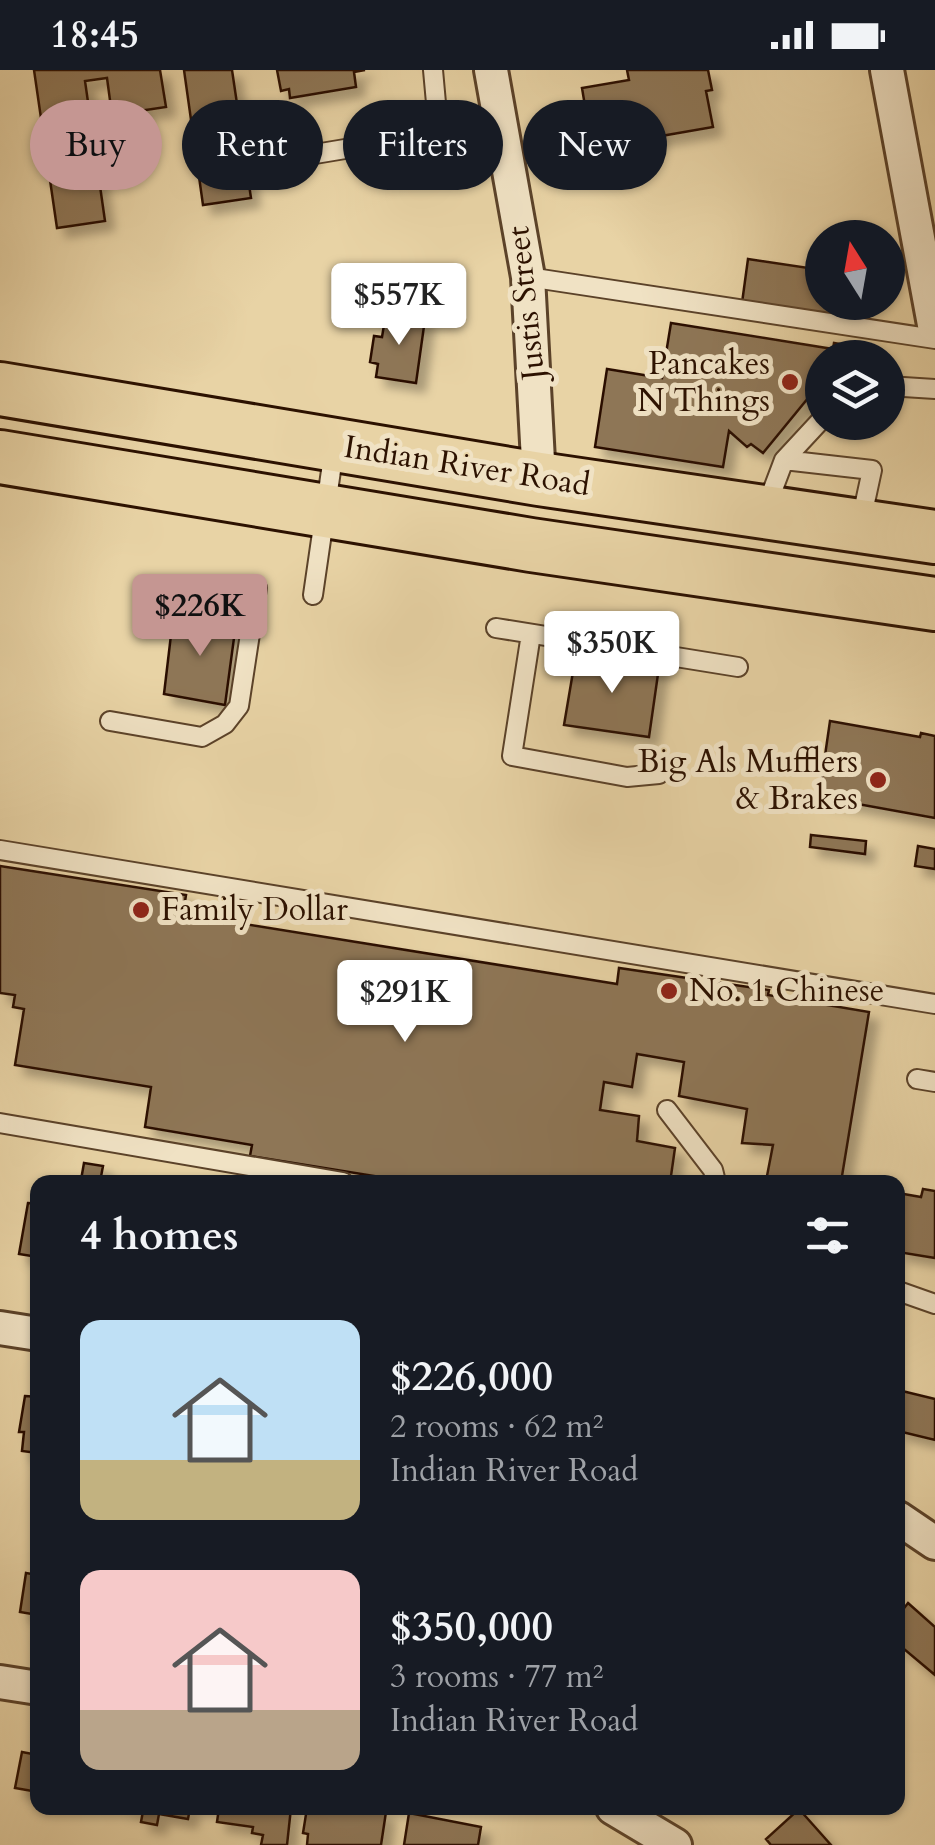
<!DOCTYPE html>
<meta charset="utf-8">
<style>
body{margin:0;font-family:Cardo,serif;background:#242831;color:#f1f3f6;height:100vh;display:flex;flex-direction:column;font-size:38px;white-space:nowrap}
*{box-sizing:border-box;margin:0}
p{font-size:32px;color:#9ea1a6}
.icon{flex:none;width:55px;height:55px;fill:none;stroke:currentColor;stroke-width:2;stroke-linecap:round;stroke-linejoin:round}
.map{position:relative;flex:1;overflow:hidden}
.panel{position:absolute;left:30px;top:1105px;width:875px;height:640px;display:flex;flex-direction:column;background:#171b24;border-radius:20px;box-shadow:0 2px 8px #0004}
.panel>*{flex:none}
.banner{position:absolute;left:30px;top:30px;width:875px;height:90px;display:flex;gap:20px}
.needle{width:65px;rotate:349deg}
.tools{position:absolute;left:805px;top:150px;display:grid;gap:20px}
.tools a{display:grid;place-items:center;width:100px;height:100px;border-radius:50%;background:#171b24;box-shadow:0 2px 8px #0004;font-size:50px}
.price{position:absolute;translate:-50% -85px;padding:0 22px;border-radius:10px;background:#fff;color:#222;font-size:32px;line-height:65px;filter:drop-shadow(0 2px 5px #0008)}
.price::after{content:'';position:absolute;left:50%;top:60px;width:30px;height:22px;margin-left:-15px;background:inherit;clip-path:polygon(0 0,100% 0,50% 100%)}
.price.current{background:#c59692;color:#111}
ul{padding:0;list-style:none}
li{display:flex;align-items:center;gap:30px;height:250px;padding:0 50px}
li span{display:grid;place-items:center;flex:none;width:280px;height:200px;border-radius:20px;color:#555}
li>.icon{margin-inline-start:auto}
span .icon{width:120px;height:120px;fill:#fffc;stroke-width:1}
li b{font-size:42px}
h2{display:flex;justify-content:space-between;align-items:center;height:120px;padding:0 50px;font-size:42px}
.chip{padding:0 35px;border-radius:45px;background:#171b24;box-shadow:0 2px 8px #0004;font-size:35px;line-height:90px}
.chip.current{background:#c59692;color:#111}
.status{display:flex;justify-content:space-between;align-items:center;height:70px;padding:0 50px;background:#171b24;direction:ltr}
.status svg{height:28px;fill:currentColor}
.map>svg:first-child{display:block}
.building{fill:#8e7656;stroke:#2c1100;stroke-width:2.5;filter:url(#shadow)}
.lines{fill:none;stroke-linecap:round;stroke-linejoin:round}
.lane-casing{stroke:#5b4229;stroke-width:22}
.street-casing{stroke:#5b4229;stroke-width:38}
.primary-casing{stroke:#2c1100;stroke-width:58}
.lane{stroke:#f0e2c4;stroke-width:18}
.street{stroke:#f0e2c4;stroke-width:32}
.primary{stroke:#e8d3a5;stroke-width:52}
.poi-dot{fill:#8f2418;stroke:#f0e2c4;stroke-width:4}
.labels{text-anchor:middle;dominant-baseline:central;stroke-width:10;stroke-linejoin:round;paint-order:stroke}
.street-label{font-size:32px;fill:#2c1100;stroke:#f0e2c4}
.poi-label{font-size:32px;fill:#2c1100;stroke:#f0e2c4;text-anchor:end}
</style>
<div class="status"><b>18:45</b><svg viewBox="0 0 49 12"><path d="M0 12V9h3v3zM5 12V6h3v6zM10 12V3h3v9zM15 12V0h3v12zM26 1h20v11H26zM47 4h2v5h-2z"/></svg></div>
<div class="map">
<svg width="935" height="1775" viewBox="0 0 935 1775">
<defs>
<filter id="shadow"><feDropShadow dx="9" dy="9" stdDeviation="5" flood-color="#0004"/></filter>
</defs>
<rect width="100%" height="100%" fill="#e8d3a5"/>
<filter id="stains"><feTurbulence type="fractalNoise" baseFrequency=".002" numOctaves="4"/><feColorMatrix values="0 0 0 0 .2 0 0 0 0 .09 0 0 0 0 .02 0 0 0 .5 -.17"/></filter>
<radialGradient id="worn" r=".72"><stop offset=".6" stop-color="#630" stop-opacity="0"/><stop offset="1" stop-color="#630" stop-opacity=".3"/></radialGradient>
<!-- building -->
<path class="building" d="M34,0H160L166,37L112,45L107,8L85,11L105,151L57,158Z
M184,0H232L251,128L203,135Z
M277,0H365L354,2L356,17L290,28L289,19L281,21Z
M627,0H708L712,20L706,21L713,57L638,70L636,64L591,72L582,18L629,10Z
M748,189L822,200V232H833L831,246L742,233Z
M386,243L425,249L416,313L376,307L378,294L370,292L374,266L382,267Z
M671,253L833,279L834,273L851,276L842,288H822V311L763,383L751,374L747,377L729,361L723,397L595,377L607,299L662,308Z
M178,543L236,553L225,635L164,624L173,548L177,549Z
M576,584L659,597L649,667L564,655Z
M830,651L920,667L921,663L935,666V748L819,727Z
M811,765L866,771L865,784L810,777Z
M918,776L935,779V799L915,796Z
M0,796L186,825L183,844L617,914L619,898L769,920L768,925L869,942L842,1106L853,1107V1112H809L767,1106L773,1075L742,1073L747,1039L679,1026L684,992L637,984L632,1017L604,1012L600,1040L639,1046L637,1071L675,1078L671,1106L666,1112H411L250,1086L252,1075L145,1057L151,1017L15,995L24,939L13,937L15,925L0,923Z
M84,1093L103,1096L100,1112L81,1110Z
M923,1119L935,1121V1188L898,1182V1123L921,1127Z
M28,1133L38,1134V1187L19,1184Z
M898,1320L935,1329V1370L898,1361Z
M25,1326L38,1327V1383L22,1381L24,1362H19Z
M26,1503L38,1505V1545L20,1542Z
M908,1533L935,1557V1605L898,1574V1546Z
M22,1682L38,1685V1722L15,1718Z
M121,1738H190L188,1749L159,1744L157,1755L141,1752L143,1741Z
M219,1738H291L287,1775H261L263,1765L252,1763L253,1757L217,1752Z
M307,1738H355L386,1742L381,1775H307L308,1764L303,1763Z
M799,1739L831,1775H771L766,1769Z
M409,1743L481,1757L478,1775H404Z"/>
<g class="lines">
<!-- lane casing -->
<g class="lane-casing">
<path id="lane" d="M285,89L381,73L423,58L436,33L433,0
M528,207L935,269
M888,316L935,319
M784,390L872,400L861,451
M767,435L784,390L822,349
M313,525L334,380
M496,558L738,597
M531,564L512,686L627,707L659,704
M110,651L202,667L225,654L239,636L257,518
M0,780L935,934
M917,1009L935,1012
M667,1040L713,1100L716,1112
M0,1053L343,1112
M898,1221L935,1234"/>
</g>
<!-- street casing -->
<g class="street-casing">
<path id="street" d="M491,0L528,207L539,409
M887,0L935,260
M0,1258L38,1264
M898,1448L935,1473
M0,1612L38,1618
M613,1738L675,1775"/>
</g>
<!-- primary casing -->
<g class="primary-casing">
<path id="primary" d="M0,319L539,409L935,467
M0,387L531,475L935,534"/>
</g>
<!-- lane -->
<use href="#lane" class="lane"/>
<!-- street -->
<use href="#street" class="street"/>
<!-- primary -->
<use href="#primary" class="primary"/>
</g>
<!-- markers -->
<g class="poi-dot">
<circle cx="790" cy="312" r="10"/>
<circle cx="878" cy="710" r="10"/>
<circle cx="141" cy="840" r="10"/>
<circle cx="669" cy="921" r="10"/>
</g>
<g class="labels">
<!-- street labels -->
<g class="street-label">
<text transform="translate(526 233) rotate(-96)">Justis Street</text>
<text transform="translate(467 396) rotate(9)">Indian River Road</text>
</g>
<!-- poi labels -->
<g class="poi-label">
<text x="770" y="294">Pancakes<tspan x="770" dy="37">N Things</tspan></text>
<text x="858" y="692">Big Als Mufflers<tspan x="858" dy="37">&amp; Brakes</tspan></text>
<text x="161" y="840" text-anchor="start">Family Dollar</text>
<text x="689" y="921" text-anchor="start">No. 1 Chinese</text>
</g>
</g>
<rect width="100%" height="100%" filter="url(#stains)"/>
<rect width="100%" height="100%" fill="url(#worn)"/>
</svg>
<div class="tools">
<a><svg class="needle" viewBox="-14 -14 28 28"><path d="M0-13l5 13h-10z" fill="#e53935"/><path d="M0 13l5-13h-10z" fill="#9ea1a6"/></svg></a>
<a><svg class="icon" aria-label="layers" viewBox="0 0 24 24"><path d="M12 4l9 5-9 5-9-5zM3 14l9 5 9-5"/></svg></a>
</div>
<b class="price" style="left:399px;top:278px">$557K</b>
<b class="price current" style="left:200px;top:589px">$226K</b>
<b class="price" style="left:612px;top:626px">$350K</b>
<b class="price" style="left:405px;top:975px">$291K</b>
<div class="banner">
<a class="chip current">Buy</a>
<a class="chip">Rent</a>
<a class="chip">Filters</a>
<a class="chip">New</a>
</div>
<section class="panel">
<h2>4 homes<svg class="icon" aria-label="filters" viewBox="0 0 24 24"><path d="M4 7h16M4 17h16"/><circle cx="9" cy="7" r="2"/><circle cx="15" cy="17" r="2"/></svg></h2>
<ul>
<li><span style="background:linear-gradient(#bfe0f5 70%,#c2b280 0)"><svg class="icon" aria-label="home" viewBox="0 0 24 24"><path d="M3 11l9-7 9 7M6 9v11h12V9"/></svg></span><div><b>$226,000</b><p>2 rooms · 62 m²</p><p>Indian River Road</p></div></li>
<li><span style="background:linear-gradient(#f6c9c9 70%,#b9a48a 0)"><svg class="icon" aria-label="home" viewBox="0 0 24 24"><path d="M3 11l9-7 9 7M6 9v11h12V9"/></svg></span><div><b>$350,000</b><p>3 rooms · 77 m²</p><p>Indian River Road</p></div></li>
</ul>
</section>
</div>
